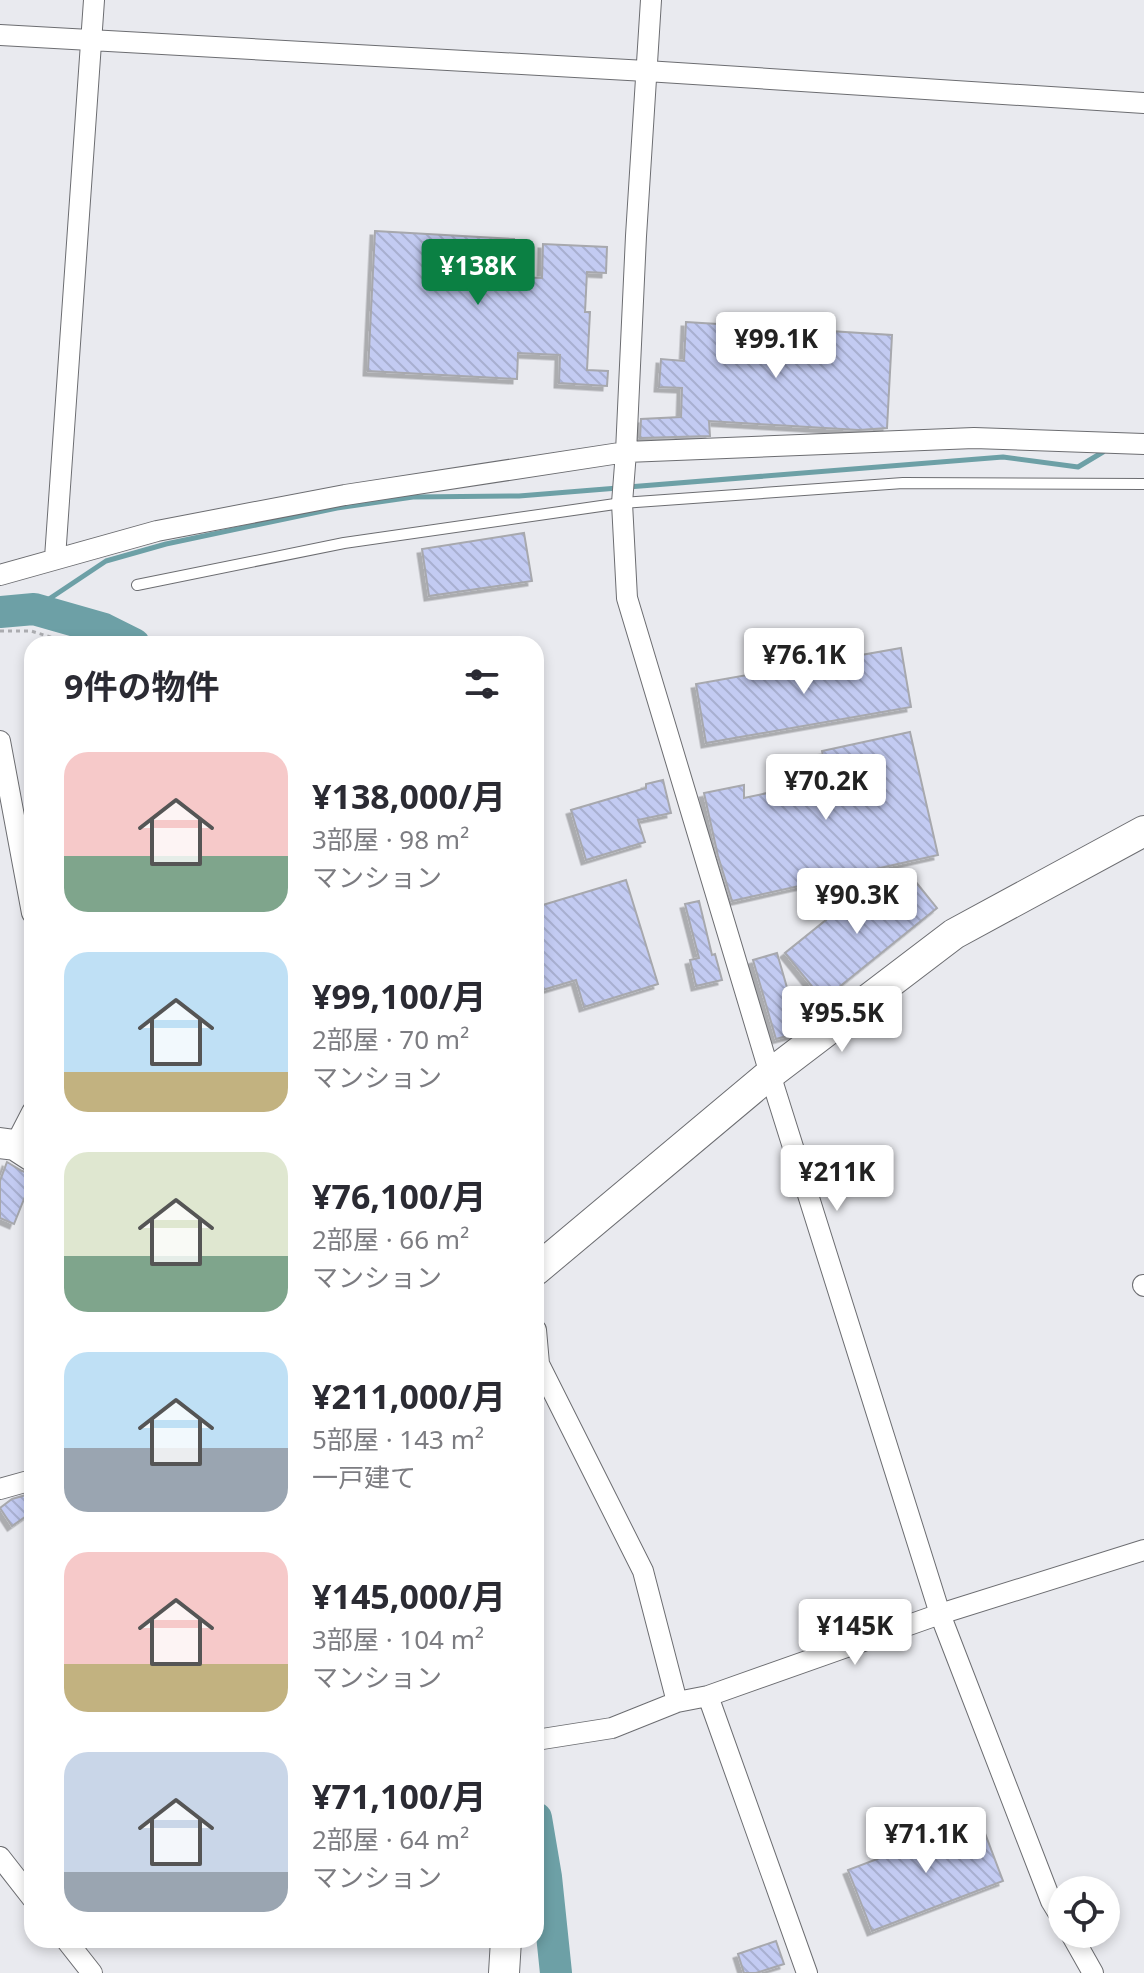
<!DOCTYPE html>
<html lang="ja">
<meta charset="utf-8">
<style>
body{margin:0;font-family:"Noto Sans","Noto Sans JP",sans-serif;background:#f7f7f7;color:#2b2b33;height:100vh;display:flex;flex-direction:column;font-size:30px;white-space:nowrap}
*{box-sizing:border-box;margin:0}
p{font-size:26px;color:#7c7c81}
.icon{flex:none;width:44px;height:44px;fill:none;stroke:currentColor;stroke-width:2;stroke-linecap:round;stroke-linejoin:round}
.map{position:relative;flex:1;overflow:hidden}
.panel{position:absolute;left:24px;top:636px;width:520px;height:1312px;display:flex;flex-direction:column;background:#fff;border-radius:24px;box-shadow:0 4px 12px #0003}
.panel>*{flex:none}
.controls{position:absolute;left:1048px;top:1876px;display:grid;gap:16px}
.controls a{display:grid;place-items:center;width:72px;height:72px;border-radius:50%;background:#fff;box-shadow:0 4px 12px #0003;font-size:40px}
.price{position:absolute;translate:-50% -68px;padding:0 18px;border-radius:8px;background:#fff;color:#222;font-size:26px;line-height:52px;filter:drop-shadow(0 2px 4px #0008)}
.price::after{content:'';position:absolute;left:50%;top:48px;width:24px;height:18px;margin-left:-12px;background:inherit;clip-path:polygon(0 0,100% 0,50% 100%)}
.price.selected{background:#0b8043;color:#fff}
ul{padding:0;list-style:none}
li{display:flex;align-items:center;gap:24px;height:200px;padding:0 40px}
li span{display:grid;place-items:center;flex:none;width:224px;height:160px;border-radius:24px;color:#555}
li>.icon{margin-inline-start:auto}
span .icon{width:96px;height:96px;fill:#fffc;stroke-width:1}
li b{font-size:34px}
h2{display:flex;justify-content:space-between;align-items:center;height:96px;padding:0 40px;font-size:34px}
.map>svg:first-child{display:block}
.lines{fill:none;stroke-linecap:round;stroke-linejoin:round}
.stream{stroke:#6da0a6;stroke-width:5}
.river{stroke:#6da0a6;stroke-width:32}
.building{fill:url(#building-back-hatch);stroke:#a7a8ad;stroke-width:2;filter:url(#shadow)}
.lane-casing{stroke:#6c6d71;stroke-width:12}
.street-casing{stroke:#6c6d71;stroke-width:22}
.secondary-casing{stroke:#6c6d71;stroke-width:32}
.path{stroke:#abacb0;stroke-width:3;stroke-dasharray:4 4;stroke-linecap:butt}
.lane{stroke:#fff;stroke-width:10}
.street{stroke:#fff;stroke-width:20}
.secondary{stroke:#fff;stroke-width:30}
</style>
<div class="map">
<svg width="1144" height="1973" viewBox="0 0 1144 1973">
<defs>
<pattern id="building-back-hatch" width="6" height="6" patternUnits="userSpaceOnUse" patternTransform="scale(2)"><rect width="6" height="6" fill="#c3cbf2"/><path d="M-1 5l2 2M0 0l6 6M5-1l2 2" fill="none" stroke="#a8afd0"/></pattern>
<filter id="shadow"><feDropShadow dx="-4.5" dy="4.5" stdDeviation="0" flood-color="#0004"/></filter>
</defs>
<rect width="100%" height="100%" fill="#e9eaef"/>
<g class="lines">
<!-- stream -->
<path class="stream" d="M628,487L1003,457L1078,467L1103,452
M34,609L106,561L166,544L337,508L413,497L519,496L618,488"/>
<!-- river -->
<path class="river" d="M0,612L34,609L104,629L134,644
M536,1818L546,1877L556,1973"/>
</g>
<!-- building -->
<path class="building" d="M375,231L514,239L512,277L542,278L543,244L607,247L606,273L587,272L585,312H590L587,370L608,371L607,386L559,383L560,355L518,353L517,379L368,371Z
M686,322L892,335L887,428L859,430L709,421L710,436L640,438L641,419L681,417L682,388L659,387L661,359L684,361Z
M524,533L532,581L429,596L422,549Z
M901,648L911,707L706,743L696,684Z
M910,732L938,855L732,901L718,856L704,793L744,785V798L828,780L822,751Z
M663,780L671,813L638,820L645,842L586,860L571,810L646,788V784Z
M626,880L658,984L584,1007L576,980L536,992V907Z
M915,881L937,908L823,1000L785,953L872,883L888,902Z
M699,901L712,955L715,954L722,980L696,986L690,960L699,958L685,904Z
M777,953L799,1029L794,1034L776,1039L753,960Z
M7,1162L22,1171L32,1174V1179L14,1224L0,1218V1181Z
M26,1495L32,1504V1512L12,1526L0,1508L12,1499Z
M980,1820L1003,1881L872,1931L848,1870Z
M776,1941L784,1964L756,1973H744L738,1954Z"/>
<g class="lines">
<!-- lane casing -->
<g class="lane-casing">
<path id="lane" d="M137,585L344,543L622,503L903,483L1144,484"/>
</g>
<!-- street casing -->
<g class="street-casing">
<path id="street" d="M651,0L636,236L626,452L622,503L627,598L770,1074L940,1614L1051,1901L1062,1919
M0,35L646,71L1144,103
M55,558L94,0
M0,575L157,531L345,495L626,452L974,438L1144,444
M0,741L32,913
M15,1145L32,1112
M1143,1285L1144,1286
M536,1330L539,1364L643,1571L677,1702
M0,1489L32,1480
M708,1696L807,1973
M536,1740L612,1728L677,1702L708,1696L940,1614L1144,1550
M0,1857L32,1898
M1071,1934L1093,1973
M66,1940L92,1973"/>
</g>
<!-- secondary casing -->
<g class="secondary-casing">
<path id="secondary" d="M0,1143L15,1145L32,1156
M536,1270L770,1074L954,934L1144,831
M504,1973L506,1940"/>
</g>
<!-- path -->
<path class="path" d="M0,631H31L73,644"/>
<!-- lane -->
<use href="#lane" class="lane"/>
<!-- street -->
<use href="#street" class="street"/>
<!-- secondary -->
<use href="#secondary" class="secondary"/>
</g>
</svg>
<div class="controls">
<a><svg class="icon" aria-label="locate" viewBox="0 0 24 24"><circle cx="12" cy="12" r="6"/><path d="M12 2v4M12 18v4M2 12h4M18 12h4"/></svg></a>
</div>
<b class="price selected" style="left:478px;top:307px">¥138K</b>
<b class="price" style="left:776px;top:380px">¥99.1K</b>
<b class="price" style="left:804px;top:696px">¥76.1K</b>
<b class="price" style="left:826px;top:822px">¥70.2K</b>
<b class="price" style="left:857px;top:936px">¥90.3K</b>
<b class="price" style="left:842px;top:1054px">¥95.5K</b>
<b class="price" style="left:837px;top:1213px">¥211K</b>
<b class="price" style="left:855px;top:1667px">¥145K</b>
<b class="price" style="left:926px;top:1875px">¥71.1K</b>
<section class="panel">
<h2>9件の物件<svg class="icon" aria-label="filters" viewBox="0 0 24 24"><path d="M4 7h16M4 17h16"/><circle cx="9" cy="7" r="2"/><circle cx="15" cy="17" r="2"/></svg></h2>
<ul>
<li><span style="background:linear-gradient(#f6c9c9 65%,#7fa58c 0)"><svg class="icon" aria-label="home" viewBox="0 0 24 24"><path d="M3 11l9-7 9 7M6 9v11h12V9"/></svg></span><div><b>¥138,000/月</b><p>3部屋 · 98 m²</p><p>マンション</p></div></li>
<li><span style="background:linear-gradient(#bfe0f5 75%,#c2b280 0)"><svg class="icon" aria-label="home" viewBox="0 0 24 24"><path d="M3 11l9-7 9 7M6 9v11h12V9"/></svg></span><div><b>¥99,100/月</b><p>2部屋 · 70 m²</p><p>マンション</p></div></li>
<li><span style="background:linear-gradient(#dfe7d0 65%,#7fa58c 0)"><svg class="icon" aria-label="home" viewBox="0 0 24 24"><path d="M3 11l9-7 9 7M6 9v11h12V9"/></svg></span><div><b>¥76,100/月</b><p>2部屋 · 66 m²</p><p>マンション</p></div></li>
<li><span style="background:linear-gradient(#bfe0f5 60%,#9aa5b1 0)"><svg class="icon" aria-label="home" viewBox="0 0 24 24"><path d="M3 11l9-7 9 7M6 9v11h12V9"/></svg></span><div><b>¥211,000/月</b><p>5部屋 · 143 m²</p><p>一戸建て</p></div></li>
<li><span style="background:linear-gradient(#f6c9c9 70%,#c2b280 0)"><svg class="icon" aria-label="home" viewBox="0 0 24 24"><path d="M3 11l9-7 9 7M6 9v11h12V9"/></svg></span><div><b>¥145,000/月</b><p>3部屋 · 104 m²</p><p>マンション</p></div></li>
<li><span style="background:linear-gradient(#c9d6e8 75%,#9aa5b1 0)"><svg class="icon" aria-label="home" viewBox="0 0 24 24"><path d="M3 11l9-7 9 7M6 9v11h12V9"/></svg></span><div><b>¥71,100/月</b><p>2部屋 · 64 m²</p><p>マンション</p></div></li>
</ul>
</section>
</div>
